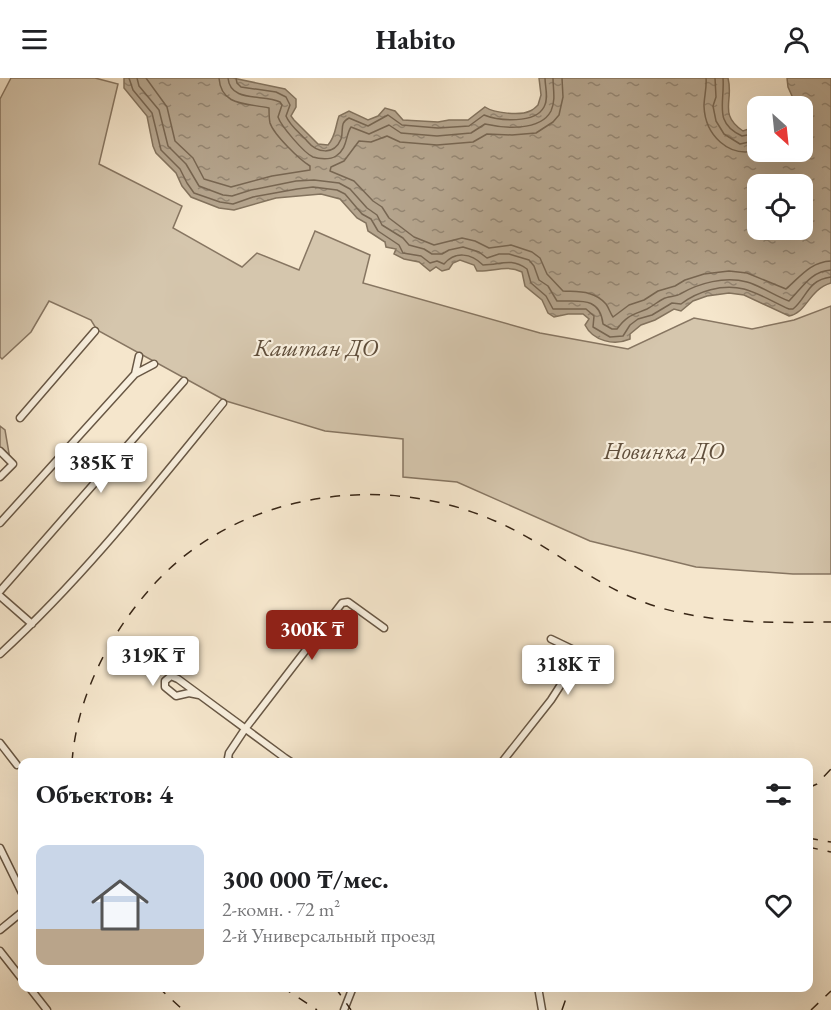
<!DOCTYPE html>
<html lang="ru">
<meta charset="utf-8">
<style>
body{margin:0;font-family:"EB Garamond",serif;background:#f6f6f6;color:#202124;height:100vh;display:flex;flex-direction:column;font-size:22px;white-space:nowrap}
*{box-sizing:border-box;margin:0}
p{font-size:20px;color:#757577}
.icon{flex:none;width:33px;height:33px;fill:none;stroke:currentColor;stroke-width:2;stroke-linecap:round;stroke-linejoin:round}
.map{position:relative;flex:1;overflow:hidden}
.drawer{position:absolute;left:18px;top:680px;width:795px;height:234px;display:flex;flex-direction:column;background:#fff;border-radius:12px;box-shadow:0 6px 24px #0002}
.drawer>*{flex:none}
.needle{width:39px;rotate:153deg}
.controls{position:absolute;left:747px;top:18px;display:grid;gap:12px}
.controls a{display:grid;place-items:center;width:66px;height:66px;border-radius:12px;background:#fff;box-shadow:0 6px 24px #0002;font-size:30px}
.price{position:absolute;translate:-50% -51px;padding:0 14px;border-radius:6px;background:#fff;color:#222;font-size:20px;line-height:39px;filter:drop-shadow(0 2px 3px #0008)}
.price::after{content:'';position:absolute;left:50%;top:36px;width:18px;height:14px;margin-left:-9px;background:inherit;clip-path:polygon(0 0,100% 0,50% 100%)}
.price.current{background:#8f2418;color:#fff}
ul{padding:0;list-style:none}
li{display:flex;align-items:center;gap:18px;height:150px;padding:0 18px}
li span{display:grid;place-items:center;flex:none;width:168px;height:120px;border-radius:12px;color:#555}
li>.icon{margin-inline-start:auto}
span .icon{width:72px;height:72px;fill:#fffc;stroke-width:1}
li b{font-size:26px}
h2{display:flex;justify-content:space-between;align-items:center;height:72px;padding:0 18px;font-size:26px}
header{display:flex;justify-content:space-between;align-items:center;height:78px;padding:0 18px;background:#fff;font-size:27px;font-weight:700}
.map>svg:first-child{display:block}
.garden{fill:#d5c6ad;stroke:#877662;stroke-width:1.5}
.water{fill:url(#water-ripples);stroke:#83735e;stroke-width:1.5;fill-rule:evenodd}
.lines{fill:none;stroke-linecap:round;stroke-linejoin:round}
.shore{stroke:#776652;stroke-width:1.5}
.minor-casing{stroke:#685744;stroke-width:9}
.minor{stroke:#f8efde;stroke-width:6}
.rail{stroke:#392717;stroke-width:1.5;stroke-dasharray:10 10;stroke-linecap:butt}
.labels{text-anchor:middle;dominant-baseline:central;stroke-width:4.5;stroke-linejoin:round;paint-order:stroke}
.park-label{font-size:24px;font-style:italic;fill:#604f3c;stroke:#f8efde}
</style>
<header><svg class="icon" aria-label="menu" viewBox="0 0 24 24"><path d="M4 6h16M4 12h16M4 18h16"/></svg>Habito<svg class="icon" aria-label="person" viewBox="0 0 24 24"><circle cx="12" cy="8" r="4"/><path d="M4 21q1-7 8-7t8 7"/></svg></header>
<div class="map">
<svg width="831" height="932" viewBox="0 0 831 932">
<defs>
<pattern id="water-ripples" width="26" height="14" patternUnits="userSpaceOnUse" patternTransform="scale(1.5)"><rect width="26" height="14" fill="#b5a58e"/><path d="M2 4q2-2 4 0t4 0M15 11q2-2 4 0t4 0" fill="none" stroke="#948673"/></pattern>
</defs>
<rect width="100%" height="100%" fill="#f5e6cc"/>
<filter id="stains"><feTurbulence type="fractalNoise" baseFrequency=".00333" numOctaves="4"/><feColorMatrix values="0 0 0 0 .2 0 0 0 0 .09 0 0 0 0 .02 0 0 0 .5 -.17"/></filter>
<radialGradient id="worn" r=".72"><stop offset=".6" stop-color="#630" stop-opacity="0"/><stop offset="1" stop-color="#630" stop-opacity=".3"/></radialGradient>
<!-- garden -->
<path class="garden" d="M11,0H95L118,6L99,86L182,128L173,150L242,189L257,175L299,192L315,153L370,177L363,205L540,255L628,271L694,240L752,251L794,242L831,228V496H793L696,489L590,463L457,404L403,399V361L325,353L226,323L97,252L91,242L49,223L31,254L2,281L0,279V21Z
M0,348L5,352L10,381L0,370Z"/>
<!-- water -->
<path class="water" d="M124,0H233L285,11L296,21V29L291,38L294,42L318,66L328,67C336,58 335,49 339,38L349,33L368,42L378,38L385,30L395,33L403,42L438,44L449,42H468L485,29C494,35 520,38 530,33C533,32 536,29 538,27L541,17L539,0H728C734,23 718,36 743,53L757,48L758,74H802V28H784L792,18L788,9L787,0H831V205C808,212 807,235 789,238L744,217L729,215L707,218L693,223L681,233L674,231L655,242L641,247L630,256V261C614,268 593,263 585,247L589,241L583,236H568L554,239L548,235L542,222L525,208L522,194C506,186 494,194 477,193L474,187L460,182L453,185L449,191L442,193L436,189L430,193L419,184L404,181L394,176L396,171L386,169L385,164L368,153L366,145L357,140L340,121L321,116L276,120L234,132L219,130L191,119L182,108L176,95L156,75L153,68L147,38L124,10ZM758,106H802V152H758Z"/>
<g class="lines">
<!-- shore -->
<path class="shore" d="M129,0L133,12L152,35L161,72L180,91L187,105L194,115L220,124L233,126L253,119L297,111L313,109L337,112L345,116L362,136L371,141L378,153L399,167L403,175L421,178L430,185L437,183L444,186C455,173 471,175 483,187C501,187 510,179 527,191L531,205L546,218L553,231H586L594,238L593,249L610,259L623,258L630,247L638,241L652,237L672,225L681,226C698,213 722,206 744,211C759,215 775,225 789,231H793C807,220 807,202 831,199
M137,0L139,8L159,32L168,68L186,86L199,108L223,117L232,118L251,112L296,103L314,102L339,105L350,111L367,130L377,137L382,147L403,160L409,167L424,171L432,176H442L449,172L463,169L479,174L487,180L499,176H509L529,182L534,188L539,202L548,208L557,223C577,224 600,217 603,246L612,251H617C627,237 633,237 647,231C653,228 657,224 663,221C668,218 676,219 680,216C699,205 725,198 747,204C761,208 775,218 789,223C802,210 811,193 831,192
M146,0L167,29L175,63L193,80L204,101L231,109L272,98L310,92V88C300,82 274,57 270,45C269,40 269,35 269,30C248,25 221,29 219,0
M228,0C230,25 264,16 280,24L282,27L278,39C281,48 304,75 313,79C319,81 330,82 336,78C348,70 345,58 351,49L369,56L389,47L401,55L437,58L471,55L485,46C503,50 540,54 551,33C556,22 553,11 553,0
M236,0L237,5L241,9L276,14L286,19L290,27L286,38C290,48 300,55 307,63C317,75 334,78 341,61C344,52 339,45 349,40L368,48L388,37L402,47L438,50L469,48L484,37C499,43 535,46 544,29C549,20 545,9 545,0
M562,0L563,19L559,37L553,44L536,55L512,57L487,56L473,64L437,67L400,64L387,58L371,64L359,63L344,83L331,89L330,93L354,103L373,123L382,129L389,140L414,159L434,167L462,160L475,163L489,170L511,167L532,174L540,180L547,196L563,213C578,214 594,212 606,226C609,230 610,235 613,239L629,227L644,222L658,213L675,208L685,202L704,196L729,193L747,195L786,211C800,199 810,184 831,183
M706,0C707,10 704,19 704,28C705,57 729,81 758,72
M715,0L716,19L713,28L716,43L724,56L740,66L758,62
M723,0C725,25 713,45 742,58L758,55"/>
<!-- minor casing -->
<g class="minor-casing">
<path id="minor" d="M135,296L139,278
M20,340L95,253
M0,373L13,386L0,399
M0,445L135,296L154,286
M0,513L184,303
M0,518L32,546
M0,576C83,500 152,412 223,325
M199,617L189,615L176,618L165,609V603L171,598L178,601L285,680L291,684
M0,665L17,687
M231,684L228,680L229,675L245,651L342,525L348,524L384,550
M502,684L551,622L578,580L576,573L551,561
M0,770L22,815
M0,852L22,834
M0,873L22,901
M29,909L47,932
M538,909L542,932
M344,932L353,909"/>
</g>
<!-- minor -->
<use href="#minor" class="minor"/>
<!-- rail -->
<path class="rail" d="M72,684C77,616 112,551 158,502C243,413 385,394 495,443C545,464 587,502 638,522C698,546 767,545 831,544
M808,710L817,706L831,691
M808,760L831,764
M808,769L831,774
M158,909L183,932
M282,909L317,932
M335,909L351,932
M562,932L570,909
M811,932L831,913"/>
</g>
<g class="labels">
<!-- park labels -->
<g class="park-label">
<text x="316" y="269">Каштан ДО</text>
<text x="664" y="372">Новинка ДО</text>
</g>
</g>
<rect width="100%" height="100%" filter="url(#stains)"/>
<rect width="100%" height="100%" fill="url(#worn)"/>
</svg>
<div class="controls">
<a><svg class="needle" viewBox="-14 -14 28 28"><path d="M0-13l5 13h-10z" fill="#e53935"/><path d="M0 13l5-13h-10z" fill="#757577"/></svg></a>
<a><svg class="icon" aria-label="locate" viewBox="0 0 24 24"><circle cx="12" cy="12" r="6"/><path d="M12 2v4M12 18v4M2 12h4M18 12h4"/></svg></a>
</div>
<b class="price" style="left:101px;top:416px">385K ₸</b>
<b class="price current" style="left:312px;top:583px">300K ₸</b>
<b class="price" style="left:153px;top:609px">319K ₸</b>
<b class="price" style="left:568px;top:618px">318K ₸</b>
<section class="drawer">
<h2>Объектов: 4<svg class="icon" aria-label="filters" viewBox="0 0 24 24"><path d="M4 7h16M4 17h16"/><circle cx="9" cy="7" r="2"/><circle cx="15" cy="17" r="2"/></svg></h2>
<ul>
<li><span style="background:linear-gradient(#c9d6e8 70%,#b9a48a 0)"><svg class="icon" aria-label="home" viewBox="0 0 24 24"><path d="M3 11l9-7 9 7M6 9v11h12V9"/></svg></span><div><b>300 000 ₸/мес.</b><p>2-комн. · 72 m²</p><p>2-й Универсальный проезд</p></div><svg class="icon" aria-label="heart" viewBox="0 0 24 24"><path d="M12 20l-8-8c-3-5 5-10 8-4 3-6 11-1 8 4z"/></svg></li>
</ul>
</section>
</div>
